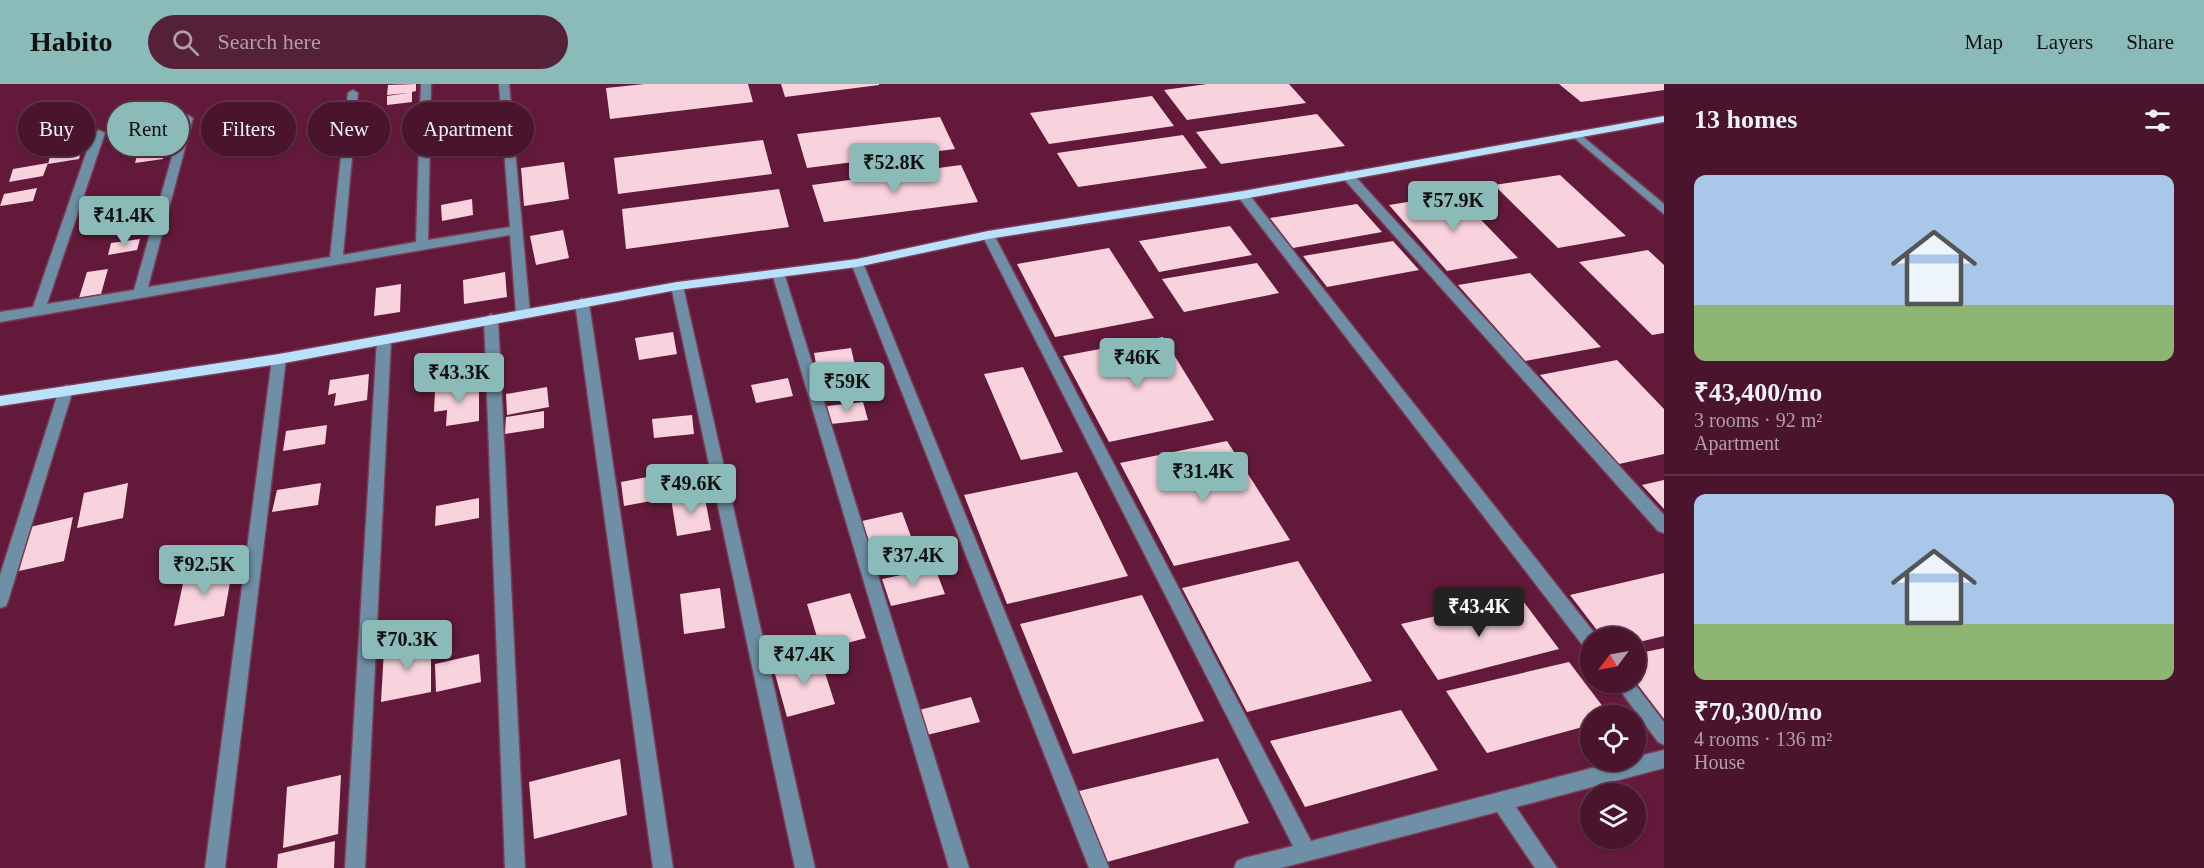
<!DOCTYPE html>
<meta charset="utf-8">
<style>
body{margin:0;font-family:Georgia,serif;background:#542138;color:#f1f3f6;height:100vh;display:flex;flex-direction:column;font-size:22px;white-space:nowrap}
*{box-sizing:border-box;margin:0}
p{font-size:20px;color:#b29ea9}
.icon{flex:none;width:33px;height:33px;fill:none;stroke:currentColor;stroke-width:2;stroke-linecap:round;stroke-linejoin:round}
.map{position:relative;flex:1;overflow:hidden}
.panel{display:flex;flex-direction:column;background:#4a142c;width:540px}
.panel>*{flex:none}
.top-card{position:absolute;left:18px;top:18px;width:570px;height:54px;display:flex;gap:12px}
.needle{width:39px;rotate:238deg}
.tools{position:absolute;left:1580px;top:543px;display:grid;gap:12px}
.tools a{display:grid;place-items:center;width:66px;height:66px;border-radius:50%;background:#4a142c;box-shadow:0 2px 4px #0004,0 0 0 2px #613348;font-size:30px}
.price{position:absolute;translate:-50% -51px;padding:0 14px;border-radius:6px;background:#8bbbb9;color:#111;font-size:20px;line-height:39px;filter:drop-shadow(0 2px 3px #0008)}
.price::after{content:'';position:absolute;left:50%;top:36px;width:18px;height:14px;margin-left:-9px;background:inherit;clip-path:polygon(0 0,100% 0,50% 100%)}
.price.active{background:#222;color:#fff}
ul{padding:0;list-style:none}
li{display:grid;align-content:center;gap:12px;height:318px;padding:0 30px}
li+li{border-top:2px solid #613348}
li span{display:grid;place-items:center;height:186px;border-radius:12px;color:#555}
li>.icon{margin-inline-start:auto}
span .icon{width:108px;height:108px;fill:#fffc;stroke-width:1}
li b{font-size:26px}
h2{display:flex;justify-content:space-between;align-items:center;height:72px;padding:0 30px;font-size:26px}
.chip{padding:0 21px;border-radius:27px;background:#4a142c;box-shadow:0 2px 4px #0004,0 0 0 2px #613348;font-size:21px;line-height:54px}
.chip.active{background:#8bbbb9;color:#111}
header{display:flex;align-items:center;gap:36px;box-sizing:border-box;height:84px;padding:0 30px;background:#8bbbb9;color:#111}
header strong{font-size:28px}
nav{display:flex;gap:33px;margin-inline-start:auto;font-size:21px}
.search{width:420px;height:54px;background:#542138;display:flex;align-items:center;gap:15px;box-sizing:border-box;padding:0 21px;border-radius:33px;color:#b29ea9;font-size:22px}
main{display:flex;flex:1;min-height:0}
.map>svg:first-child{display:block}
.building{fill:#f8d3de}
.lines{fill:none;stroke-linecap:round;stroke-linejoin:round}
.minor-casing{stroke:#7b3b56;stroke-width:3}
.major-casing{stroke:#7b3b56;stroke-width:3}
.minor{fill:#6e8fa5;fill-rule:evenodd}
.major{fill:#b9e1fb;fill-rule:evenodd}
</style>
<header>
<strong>Habito</strong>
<div class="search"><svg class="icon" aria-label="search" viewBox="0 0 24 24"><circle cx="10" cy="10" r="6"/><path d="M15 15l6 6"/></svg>Search here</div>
<nav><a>Map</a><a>Layers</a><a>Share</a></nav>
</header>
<main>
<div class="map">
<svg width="1664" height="784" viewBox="0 0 1664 784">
<rect width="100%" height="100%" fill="#631a3a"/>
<!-- building -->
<path class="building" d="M416,0V7L412,8V18L387,21V12L407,9L387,11L388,1Z
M645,0H748L753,18L610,35L606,4Z
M781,0H879V1L785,13Z
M1207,0H1289L1306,19L1187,36L1164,6Z
M1559,0H1664V6L1581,18Z
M1152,12L1174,42L1049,60L1030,29Z
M1317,30L1345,62L1221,80L1196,48Z
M940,33L955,65L807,84L797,50Z
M173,38L170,51L138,57L141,43Z
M1183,51L1207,84L1078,103L1057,69Z
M763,56L772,90L618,110L614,74Z
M82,64L79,75L48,80L51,69Z
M166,64L163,75L135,79L138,68Z
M564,78L569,115L524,122L521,84Z
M48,79L43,92L9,98L13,85Z
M961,81L978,118L824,138L812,101Z
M1560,91L1626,152L1558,164L1494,101Z
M37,104L33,117L0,122L4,110Z
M779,105L789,143L626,165L622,125Z
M1456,110L1518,174L1447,187L1389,121Z
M472,115L473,131L442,137L441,121Z
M1357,120L1382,148L1293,164L1270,134Z
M147,127L144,140L110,145L114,132Z
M1230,142L1252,171L1159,188L1139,157Z
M563,146L569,174L536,181L530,152Z
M140,155L137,166L108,171L111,159Z
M1393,157L1419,186L1327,203L1303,172Z
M1109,164L1154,234L1055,253L1017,180Z
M1648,166L1664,181V249L1652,251L1579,178Z
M1257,179L1279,209L1184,228L1162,195Z
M108,185L101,210L79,214L87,188Z
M505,188L507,213L464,220L463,196Z
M1530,189L1601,263L1525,277L1458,201Z
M401,200L400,228L374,232L376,204Z
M673,248L677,270L639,276L635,254Z
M1163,253L1214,336L1109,358L1063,272Z
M851,264L859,299L820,303L814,269Z
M1617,276L1664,325V370L1619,380L1540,291Z
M1023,283L1063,368L1021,376L984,290Z
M369,290L367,316L334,322L336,309L328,311L330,296Z
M788,294L793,312L756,319L751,301Z
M479,300V337L446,342L447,326L434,328L435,306Z
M547,303L549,323L507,331L506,310Z
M863,318L868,336L831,340L827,322Z
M544,327V344L505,350L506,333Z
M692,331L694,350L654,354L652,335Z
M327,341L325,360L283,367L286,347Z
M1227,357L1290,456L1174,482L1120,379Z
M1077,388L1128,492L1007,520L964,411Z
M663,390L667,414L624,422L621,398Z
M1664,396V425L1642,401Z
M128,399L123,434L77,444L84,409Z
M321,399L318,421L272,428L277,406Z
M704,409L711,446L677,452L671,415Z
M479,414V434L435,442L436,422Z
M902,428L916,466L875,475L862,437Z
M73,433L64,477L19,487L30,443Z
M1298,477L1372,597L1247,628L1182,504Z
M233,482L224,532L174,542L185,490Z
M935,484L945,510L891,522L882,495Z
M1664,489V552L1635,559V554H1603L1570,511Z
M720,504L725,544L684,550L680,510Z
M850,509L866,554L821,566L807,520Z
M1142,511L1204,637L1073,670L1020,540Z
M1520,513L1559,565L1438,596L1401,540Z
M431,555V608L381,618L384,565Z
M1664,564V635L1635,597V570Z
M479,570L481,598L436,608L435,580Z
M819,570L835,620L787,633L773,583Z
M1569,578L1610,632H1590V641L1487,669L1446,607Z
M971,613L980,638L927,651L919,626Z
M1401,626L1438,686L1305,723L1270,657Z
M1218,674L1249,739L1107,778L1079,707Z
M620,675L627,731L534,755L529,698Z
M341,691L338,750L283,764L287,703Z
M335,757L334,784H277L278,770Z"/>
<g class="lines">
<!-- minor casing -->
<g class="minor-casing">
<path id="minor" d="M421,0H431L428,156L510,143L499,0H509L530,229L528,232H518L516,229L510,151L0,238V228L33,223L93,49L99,46L105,49L47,220L134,206L183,34L188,31L193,34L148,203L330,173L348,9L353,6L358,9L343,171L416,158Z
M1576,47L1664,120V130L1572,52V48Z
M1347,87L1351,88L1664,431V449L1658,447L1343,94L1341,91Z
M1243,107L1247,108L1596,551L1597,554H1590V565L1584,563L1239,114L1237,111Z
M988,147L994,151L1311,757L1623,676H1635V673L1664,666V684L1516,723L1557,784H1535L1497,728L1281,784H1234L1237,777L1244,774L1293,762L982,151Z
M857,175L863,179L1109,784H1089L851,179Z
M778,185L784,189L969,784H949L772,189Z
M677,198L683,202L815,784H795L671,202Z
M582,214L589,219L673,784H653L575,219Z
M491,230L498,235L525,784H505L484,235Z
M384,251L391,256L365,784H345L377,256Z
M279,270L286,275L225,784H205L272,275Z
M66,301L73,306L8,517L6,522L0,524V491L59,306Z
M1614,598H1633L1664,638V661L1658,658Z"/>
</g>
<!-- major casing -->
<g class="major-casing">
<path id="major" d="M1664,32V38L1243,115L988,155L857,183L677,206L279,280L0,322V312L279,270L677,198L857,175L988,147L1243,107Z"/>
</g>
<!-- minor -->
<use href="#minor" class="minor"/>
<!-- major -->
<use href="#major" class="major"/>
</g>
</svg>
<div class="tools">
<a><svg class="needle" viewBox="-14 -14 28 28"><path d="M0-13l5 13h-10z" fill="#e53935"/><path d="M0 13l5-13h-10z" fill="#b29ea9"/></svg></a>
<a><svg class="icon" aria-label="locate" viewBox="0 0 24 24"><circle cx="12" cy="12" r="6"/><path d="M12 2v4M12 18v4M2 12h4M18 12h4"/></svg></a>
<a><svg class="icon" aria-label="layers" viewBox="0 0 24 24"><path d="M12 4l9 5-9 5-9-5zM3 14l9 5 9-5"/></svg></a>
</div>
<b class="price" style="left:894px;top:110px">₹52.8K</b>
<b class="price" style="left:1453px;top:148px">₹57.9K</b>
<b class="price" style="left:124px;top:163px">₹41.4K</b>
<b class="price" style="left:1137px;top:305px">₹46K</b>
<b class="price" style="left:459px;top:320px">₹43.3K</b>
<b class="price" style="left:847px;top:329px">₹59K</b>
<b class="price" style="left:1203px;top:419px">₹31.4K</b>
<b class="price" style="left:691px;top:431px">₹49.6K</b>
<b class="price" style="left:913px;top:503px">₹37.4K</b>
<b class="price" style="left:204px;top:512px">₹92.5K</b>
<b class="price active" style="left:1479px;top:554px">₹43.4K</b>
<b class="price" style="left:407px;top:587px">₹70.3K</b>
<b class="price" style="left:804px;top:602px">₹47.4K</b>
<div class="top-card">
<a class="chip">Buy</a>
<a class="chip active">Rent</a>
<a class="chip">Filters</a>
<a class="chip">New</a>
<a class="chip">Apartment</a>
</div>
</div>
<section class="panel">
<h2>13 homes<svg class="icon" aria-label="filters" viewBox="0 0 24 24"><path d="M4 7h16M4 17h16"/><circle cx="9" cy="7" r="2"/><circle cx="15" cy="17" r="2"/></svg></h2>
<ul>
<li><span style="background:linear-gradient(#a9c7e8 70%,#8fb573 0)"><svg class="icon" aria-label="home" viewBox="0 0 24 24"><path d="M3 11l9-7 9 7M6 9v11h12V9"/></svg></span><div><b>₹43,400/mo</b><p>3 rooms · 92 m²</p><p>Apartment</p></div></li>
<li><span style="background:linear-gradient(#a9c7e8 70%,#8fb573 0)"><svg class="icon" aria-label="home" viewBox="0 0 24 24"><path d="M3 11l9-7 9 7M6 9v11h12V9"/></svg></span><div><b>₹70,300/mo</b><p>4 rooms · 136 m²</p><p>House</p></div></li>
</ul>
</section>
</main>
